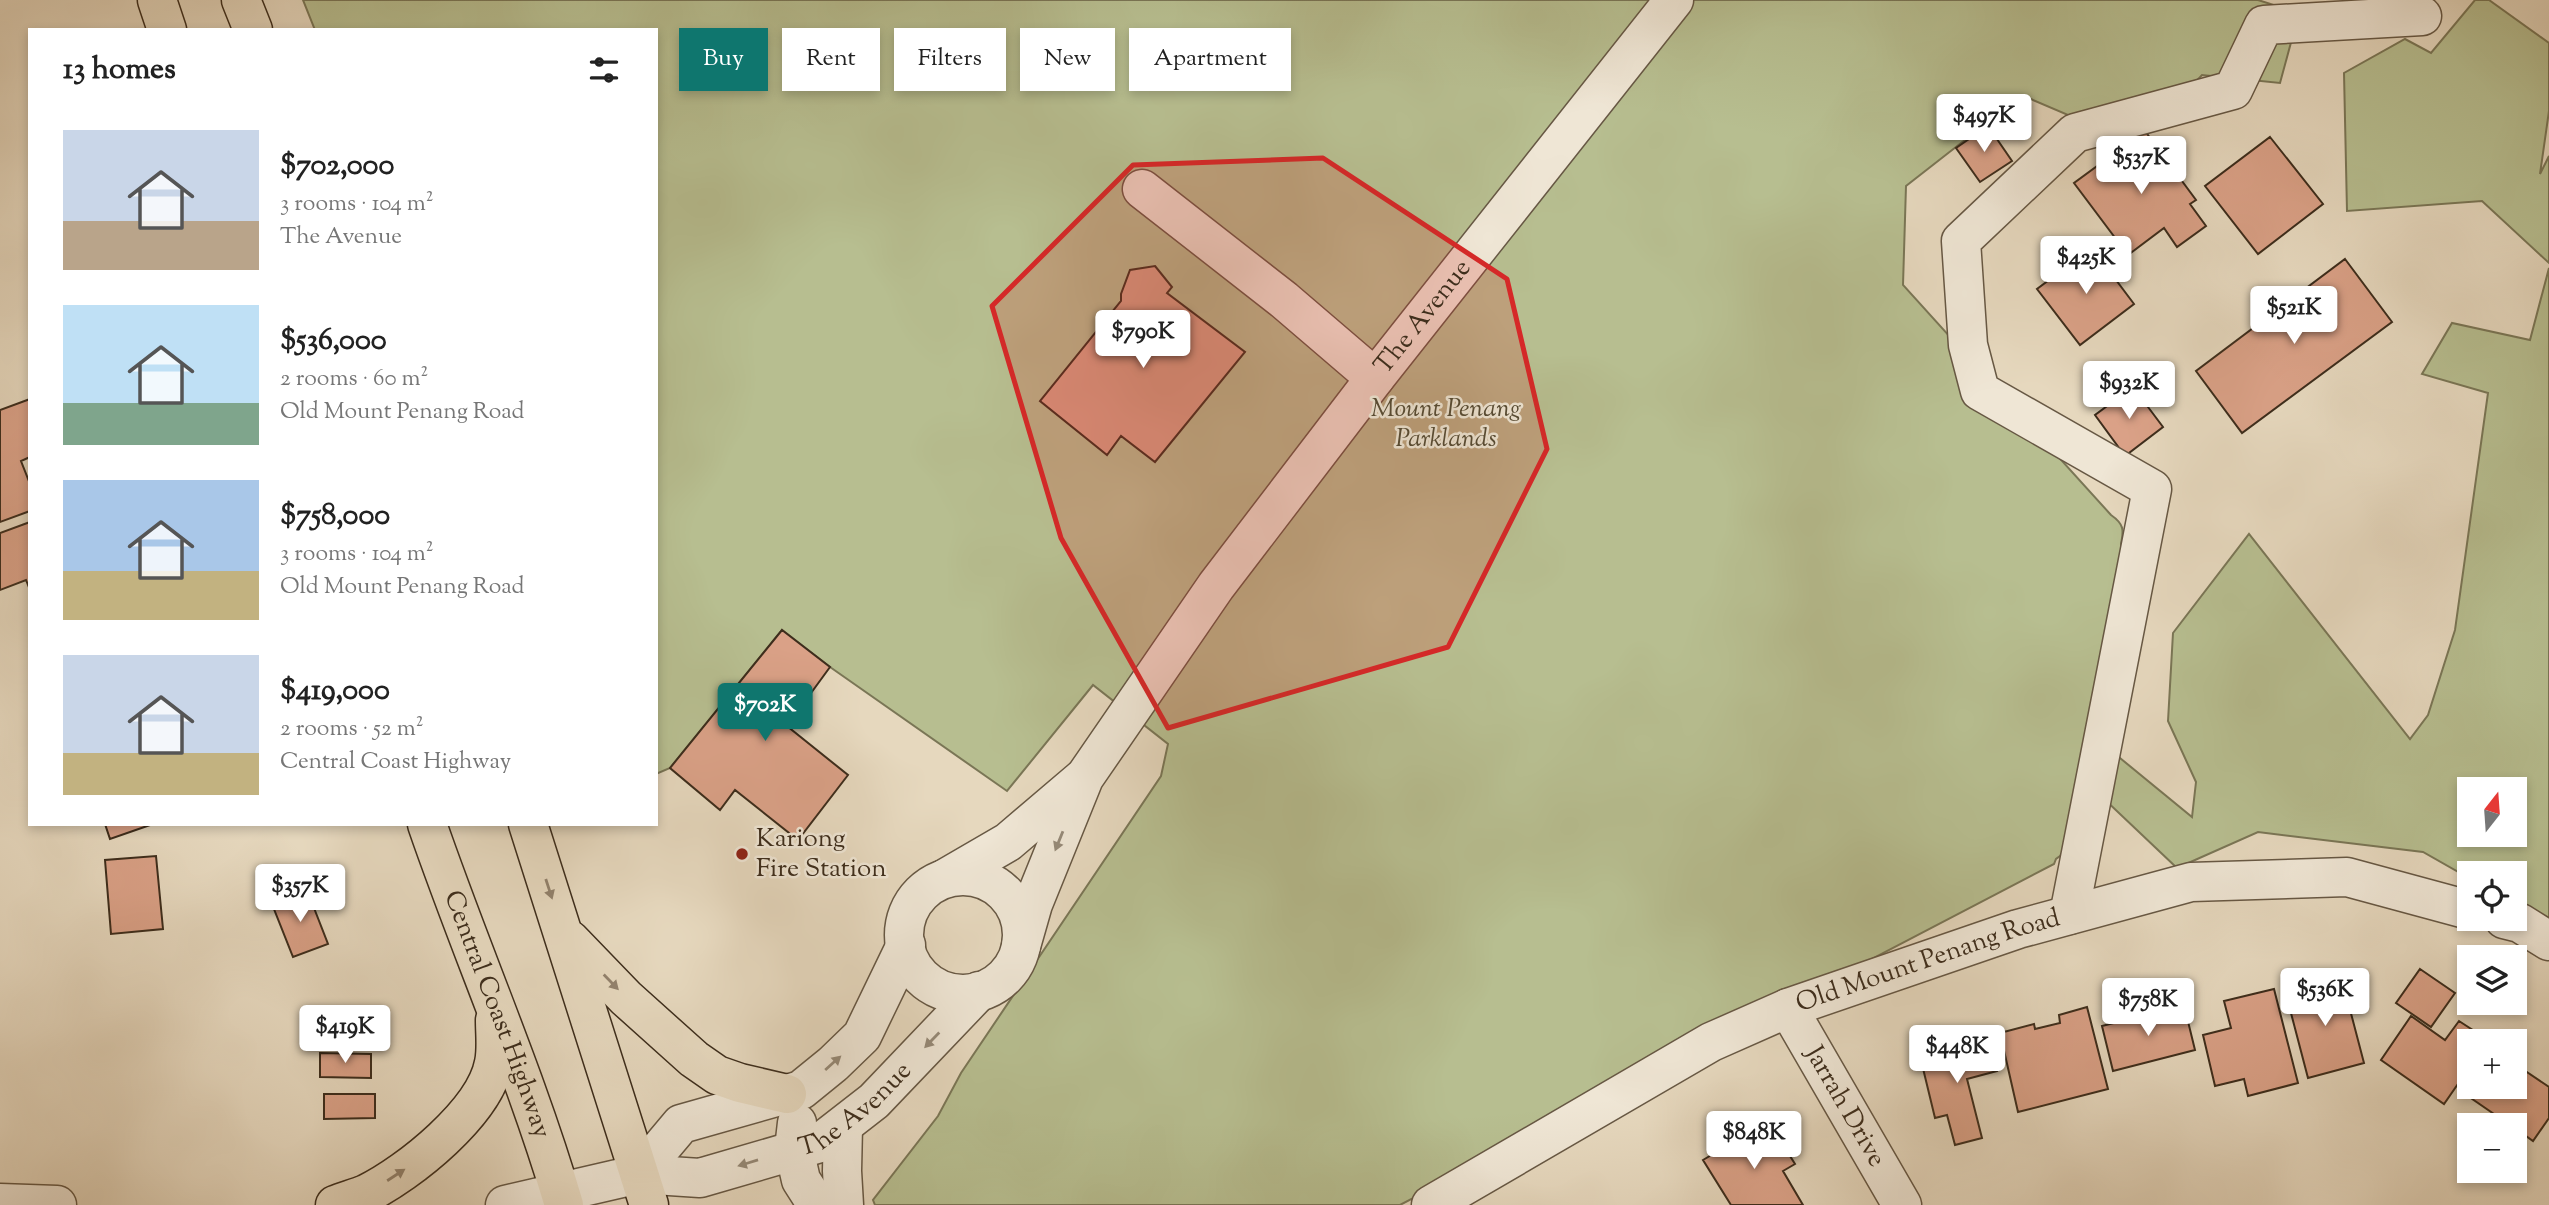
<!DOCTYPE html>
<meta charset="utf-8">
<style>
body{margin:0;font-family:"Sorts Mill Goudy",serif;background:#f2f2f2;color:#222;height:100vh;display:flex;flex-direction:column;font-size:26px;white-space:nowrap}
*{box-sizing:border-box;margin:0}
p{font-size:23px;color:#767676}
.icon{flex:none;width:38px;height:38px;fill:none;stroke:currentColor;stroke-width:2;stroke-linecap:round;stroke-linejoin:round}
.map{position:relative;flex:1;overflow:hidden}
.side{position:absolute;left:28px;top:28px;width:630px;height:798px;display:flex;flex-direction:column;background:#fff;border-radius:0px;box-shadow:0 4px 10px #0003}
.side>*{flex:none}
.hud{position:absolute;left:679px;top:28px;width:665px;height:63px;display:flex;gap:14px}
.needle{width:46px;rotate:17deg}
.controls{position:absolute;left:2457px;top:777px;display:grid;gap:14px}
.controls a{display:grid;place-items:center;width:70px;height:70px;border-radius:0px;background:#fff;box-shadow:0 4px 10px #0003;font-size:35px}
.price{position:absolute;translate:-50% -60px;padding:0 16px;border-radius:7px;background:#fff;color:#222;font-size:23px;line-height:46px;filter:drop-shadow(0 2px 4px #0008)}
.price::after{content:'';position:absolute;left:50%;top:42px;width:21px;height:16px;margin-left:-10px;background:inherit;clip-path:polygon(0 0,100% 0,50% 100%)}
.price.on{background:#0f766e;color:#fff}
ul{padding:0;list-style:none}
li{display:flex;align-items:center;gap:21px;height:175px;padding:0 35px}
li span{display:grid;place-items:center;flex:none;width:196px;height:140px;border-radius:0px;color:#555}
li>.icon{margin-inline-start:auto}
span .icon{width:84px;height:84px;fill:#fffc;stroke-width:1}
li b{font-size:30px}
h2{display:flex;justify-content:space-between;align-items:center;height:84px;padding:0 35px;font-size:30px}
.pill{padding:0 24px;border-radius:0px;background:#fff;box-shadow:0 4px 10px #0003;font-size:24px;line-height:63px}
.pill.on{background:#0f766e;color:#fff}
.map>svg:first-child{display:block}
.green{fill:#b7be90;stroke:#7a7656;stroke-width:2;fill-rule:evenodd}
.building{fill:#daa187;stroke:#3d2d1c;stroke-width:2}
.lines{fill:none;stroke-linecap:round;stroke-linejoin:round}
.minor-casing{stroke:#675844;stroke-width:41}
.highway-casing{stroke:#3d2d1c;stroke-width:41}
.minor{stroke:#efe6d5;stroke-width:38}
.highway{stroke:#e6d8be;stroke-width:38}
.oneway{fill:#968a78}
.oneway2{fill:#92826d}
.marked{fill:#d62828;fill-opacity:0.2;stroke:#d62828;stroke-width:5;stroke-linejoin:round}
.poi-dot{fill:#8f2418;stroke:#efe6d5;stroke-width:2.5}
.labels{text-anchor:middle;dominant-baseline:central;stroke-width:5;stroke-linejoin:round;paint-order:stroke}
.street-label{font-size:26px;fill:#3d2d1c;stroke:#efe6d5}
.park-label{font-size:26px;font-style:italic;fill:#554a33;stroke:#efe6d5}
.poi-label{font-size:26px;fill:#3d2d1c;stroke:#efe6d5;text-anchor:start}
</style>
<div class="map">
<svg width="2549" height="1205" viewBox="0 0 2549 1205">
<rect width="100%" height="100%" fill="#e6d8be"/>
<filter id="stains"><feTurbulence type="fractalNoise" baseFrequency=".00286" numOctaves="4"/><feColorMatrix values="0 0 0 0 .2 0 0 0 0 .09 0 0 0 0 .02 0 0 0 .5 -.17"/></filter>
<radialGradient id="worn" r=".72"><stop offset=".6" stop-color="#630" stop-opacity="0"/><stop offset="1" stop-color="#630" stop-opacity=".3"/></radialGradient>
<!-- green -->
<path class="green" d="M303,0H2258L2299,13L2280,83L2202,75L2187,91L2103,130L2026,97L1993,118L1906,186L1903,285L2111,515C2124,524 2124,530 2121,544L2124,655L2098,740L2192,817L2196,782L2168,721L2173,633L2249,534L2410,739L2428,715L2455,630L2488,393L2422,374L2452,323L2530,340L2549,268V923L2515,904V873H2469V878L2423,852L2258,832L2177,868L2100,795L2060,856L2056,859L2054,864L1400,1205H875L873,1200L938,1116L961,1073L1161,776L1168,744L1093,685L1007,791L830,667L782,630L670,768L656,774V30H315ZM2469,789H2515V835H2469Z
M2475,0H2489L2549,43V111L2540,174L2549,156V263L2482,201L2347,211L2344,73L2405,39L2431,53Z"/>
<!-- building -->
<path class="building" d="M1988,126L2012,161L1980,182L1956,148Z
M2145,131L2196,200L2190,204L2206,226L2177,247L2164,228L2128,255L2074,183Z
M2270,137L2323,204L2258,254L2205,186Z
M2092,248L2134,304L2080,345L2037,289Z
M2345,259L2392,322L2242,433L2196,371Z
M1155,266L1172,287L1167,293L1245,352L1155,462L1121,436L1107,455L1040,401L1121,301V294L1130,270Z
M2133,387L2163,427L2125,456L2095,415Z
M30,399V457L21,461L30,484V511L0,522V410Z
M30,522V590L26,580L0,590V533Z
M782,630L830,667L787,726L848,775L798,840L735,790L720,810L670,768Z
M105,824H153L110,839Z
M156,856L163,929L111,934L105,860Z
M307,890L328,944L293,957L272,904Z
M2420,969L2455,993L2431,1027L2396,1003Z
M2342,979L2364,1063L2308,1078L2286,994Z
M2274,989L2298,1083L2248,1096L2244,1079L2215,1086L2203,1035L2231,1028L2224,1001Z
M2184,1005L2195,1050L2113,1071L2102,1026Z
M2087,1007L2108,1089L2018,1112L2000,1033L2034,1024L2035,1029L2060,1023L2059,1015Z
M2411,1016L2445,1040L2459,1021L2488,1040L2469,1041V1068L2444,1104L2381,1060Z
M1988,1039L1997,1071L1967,1079L1982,1138L1955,1145L1947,1115L1935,1118L1920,1056Z
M320,1053L371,1054V1078L320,1077Z
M2515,1064L2549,1087V1118L2533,1141L2515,1128V1125H2510L2465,1094L2470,1087H2515Z
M324,1094H375V1118L324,1119Z
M1757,1128L1764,1139L1775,1132L1795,1164L1783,1171L1803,1205H1731L1703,1160Z"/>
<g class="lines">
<!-- minor casing -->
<g class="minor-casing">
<g id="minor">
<path d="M1142,189L1284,300L1375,378"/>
<circle cx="963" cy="935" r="59"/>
<path d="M946,878L1008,842L1082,779"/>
<path d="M2069,915L2152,489L1980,391L1968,345L1961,241L2075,133L2233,90L2264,25L2422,16"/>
<path d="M2504,919L2520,923L2549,941"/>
<path id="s1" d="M1021,946L1033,904L1084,778L1216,586L1375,378L1674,0"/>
<path id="s2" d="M1788,1008L1902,1205"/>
<path d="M797,1123L794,1149L801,1180L817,1205"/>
<path d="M843,1126L842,1171L844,1205"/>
<path d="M639,1174L681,1124L801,1090L833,1064L862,1036L906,945"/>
<path d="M0,1203L57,1205"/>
<path id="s3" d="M505,1205L639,1174L700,1178L820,1143L874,1101L979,991"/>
<path id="s4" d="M1431,1205L1711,1042L1788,1008L2018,929L2191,882L2347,877L2469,910"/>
</g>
</g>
<!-- highway casing -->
<g class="highway-casing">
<g id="highway">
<path d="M157,0L167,30"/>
<path d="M241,0L253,30"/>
<path id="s5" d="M427,824C471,952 526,1075 564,1205"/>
<path d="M528,824L649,1205"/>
<path d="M570,940L626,998L694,1059L717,1075L740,1083L787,1094"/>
<path d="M335,1205C345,1201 356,1198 366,1194C409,1173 485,1112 494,1063C497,1049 495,1034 495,1020"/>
</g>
</g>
<!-- minor -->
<use href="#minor" class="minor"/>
<!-- highway -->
<use href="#highway" class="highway"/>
</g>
<!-- one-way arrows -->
<defs><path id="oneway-solid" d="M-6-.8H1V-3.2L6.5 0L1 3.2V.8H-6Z" transform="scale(1.75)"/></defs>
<g class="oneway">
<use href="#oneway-solid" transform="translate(1059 841) rotate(112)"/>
<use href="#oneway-solid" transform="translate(932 1040) rotate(134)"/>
<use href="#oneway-solid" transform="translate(833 1063) rotate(-42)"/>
<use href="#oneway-solid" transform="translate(748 1163) rotate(163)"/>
</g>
<g class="oneway2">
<use href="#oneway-solid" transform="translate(549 889) rotate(72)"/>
<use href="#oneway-solid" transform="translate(611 982) rotate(46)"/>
<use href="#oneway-solid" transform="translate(396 1175) rotate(-33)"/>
</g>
<!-- marked area -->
<path class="marked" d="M1323,158L1507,279L1547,449L1448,647L1168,728L1061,538L992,306L1133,165Z"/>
<!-- markers -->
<circle class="poi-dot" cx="742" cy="854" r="7"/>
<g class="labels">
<!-- street labels -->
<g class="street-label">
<text stroke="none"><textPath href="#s1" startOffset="752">The Avenue</textPath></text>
<text stroke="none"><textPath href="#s4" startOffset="556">Old Mount Penang Road</textPath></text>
<text stroke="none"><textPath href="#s5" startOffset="203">Central Coast Highway</textPath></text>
<text stroke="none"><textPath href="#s3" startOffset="371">The Avenue</textPath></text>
<text stroke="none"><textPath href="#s2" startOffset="114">Jarrah Drive</textPath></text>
</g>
<!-- park labels -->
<g class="park-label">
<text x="1446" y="409">Mount Penang<tspan x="1446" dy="30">Parklands</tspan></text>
</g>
<!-- poi labels -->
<g class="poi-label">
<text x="756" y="839">Kariong<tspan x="756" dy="30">Fire Station</tspan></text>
</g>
</g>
<rect width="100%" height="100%" filter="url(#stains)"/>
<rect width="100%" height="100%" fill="url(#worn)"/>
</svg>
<div class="controls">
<a><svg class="needle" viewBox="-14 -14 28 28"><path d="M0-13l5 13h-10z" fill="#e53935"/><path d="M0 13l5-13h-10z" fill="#767676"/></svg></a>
<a><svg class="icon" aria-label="locate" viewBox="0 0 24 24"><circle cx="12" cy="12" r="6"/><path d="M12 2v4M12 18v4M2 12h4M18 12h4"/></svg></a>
<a><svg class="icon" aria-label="layers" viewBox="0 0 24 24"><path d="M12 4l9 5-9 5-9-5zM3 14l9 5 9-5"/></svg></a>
<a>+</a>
<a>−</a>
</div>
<b class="price" style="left:1984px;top:154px">$497K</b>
<b class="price" style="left:2141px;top:196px">$537K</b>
<b class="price" style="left:2086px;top:296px">$425K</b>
<b class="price" style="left:2294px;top:346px">$521K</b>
<b class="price" style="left:1143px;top:370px">$790K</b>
<b class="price" style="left:2129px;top:421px">$932K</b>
<b class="price on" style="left:765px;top:743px">$702K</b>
<b class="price" style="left:300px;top:924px">$357K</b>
<b class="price" style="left:2325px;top:1028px">$536K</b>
<b class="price" style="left:2148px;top:1038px">$758K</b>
<b class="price" style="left:345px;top:1065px">$419K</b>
<b class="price" style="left:1957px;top:1085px">$448K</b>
<b class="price" style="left:1754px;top:1171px">$848K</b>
<div class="hud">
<a class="pill on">Buy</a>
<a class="pill">Rent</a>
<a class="pill">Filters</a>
<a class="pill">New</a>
<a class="pill">Apartment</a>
</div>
<section class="side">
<h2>13 homes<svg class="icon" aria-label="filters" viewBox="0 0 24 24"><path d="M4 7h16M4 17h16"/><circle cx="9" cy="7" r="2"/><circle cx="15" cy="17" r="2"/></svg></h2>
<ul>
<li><span style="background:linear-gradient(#c9d6e8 65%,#b9a48a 0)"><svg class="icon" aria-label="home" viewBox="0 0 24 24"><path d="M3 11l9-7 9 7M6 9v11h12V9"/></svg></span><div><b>$702,000</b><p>3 rooms · 104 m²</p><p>The Avenue</p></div></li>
<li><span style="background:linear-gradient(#bfe0f5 70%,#7fa58c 0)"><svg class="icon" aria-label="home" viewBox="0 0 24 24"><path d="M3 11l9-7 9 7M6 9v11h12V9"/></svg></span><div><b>$536,000</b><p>2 rooms · 60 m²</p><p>Old Mount Penang Road</p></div></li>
<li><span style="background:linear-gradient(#a9c7e8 65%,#c2b280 0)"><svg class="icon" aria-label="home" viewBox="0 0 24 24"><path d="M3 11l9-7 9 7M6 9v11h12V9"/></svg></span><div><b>$758,000</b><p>3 rooms · 104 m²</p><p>Old Mount Penang Road</p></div></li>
<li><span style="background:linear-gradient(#c9d6e8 70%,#c2b280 0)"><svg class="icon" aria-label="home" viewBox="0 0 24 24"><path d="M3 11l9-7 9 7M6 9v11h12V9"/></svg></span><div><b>$419,000</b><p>2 rooms · 52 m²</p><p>Central Coast Highway</p></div></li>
</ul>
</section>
</div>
